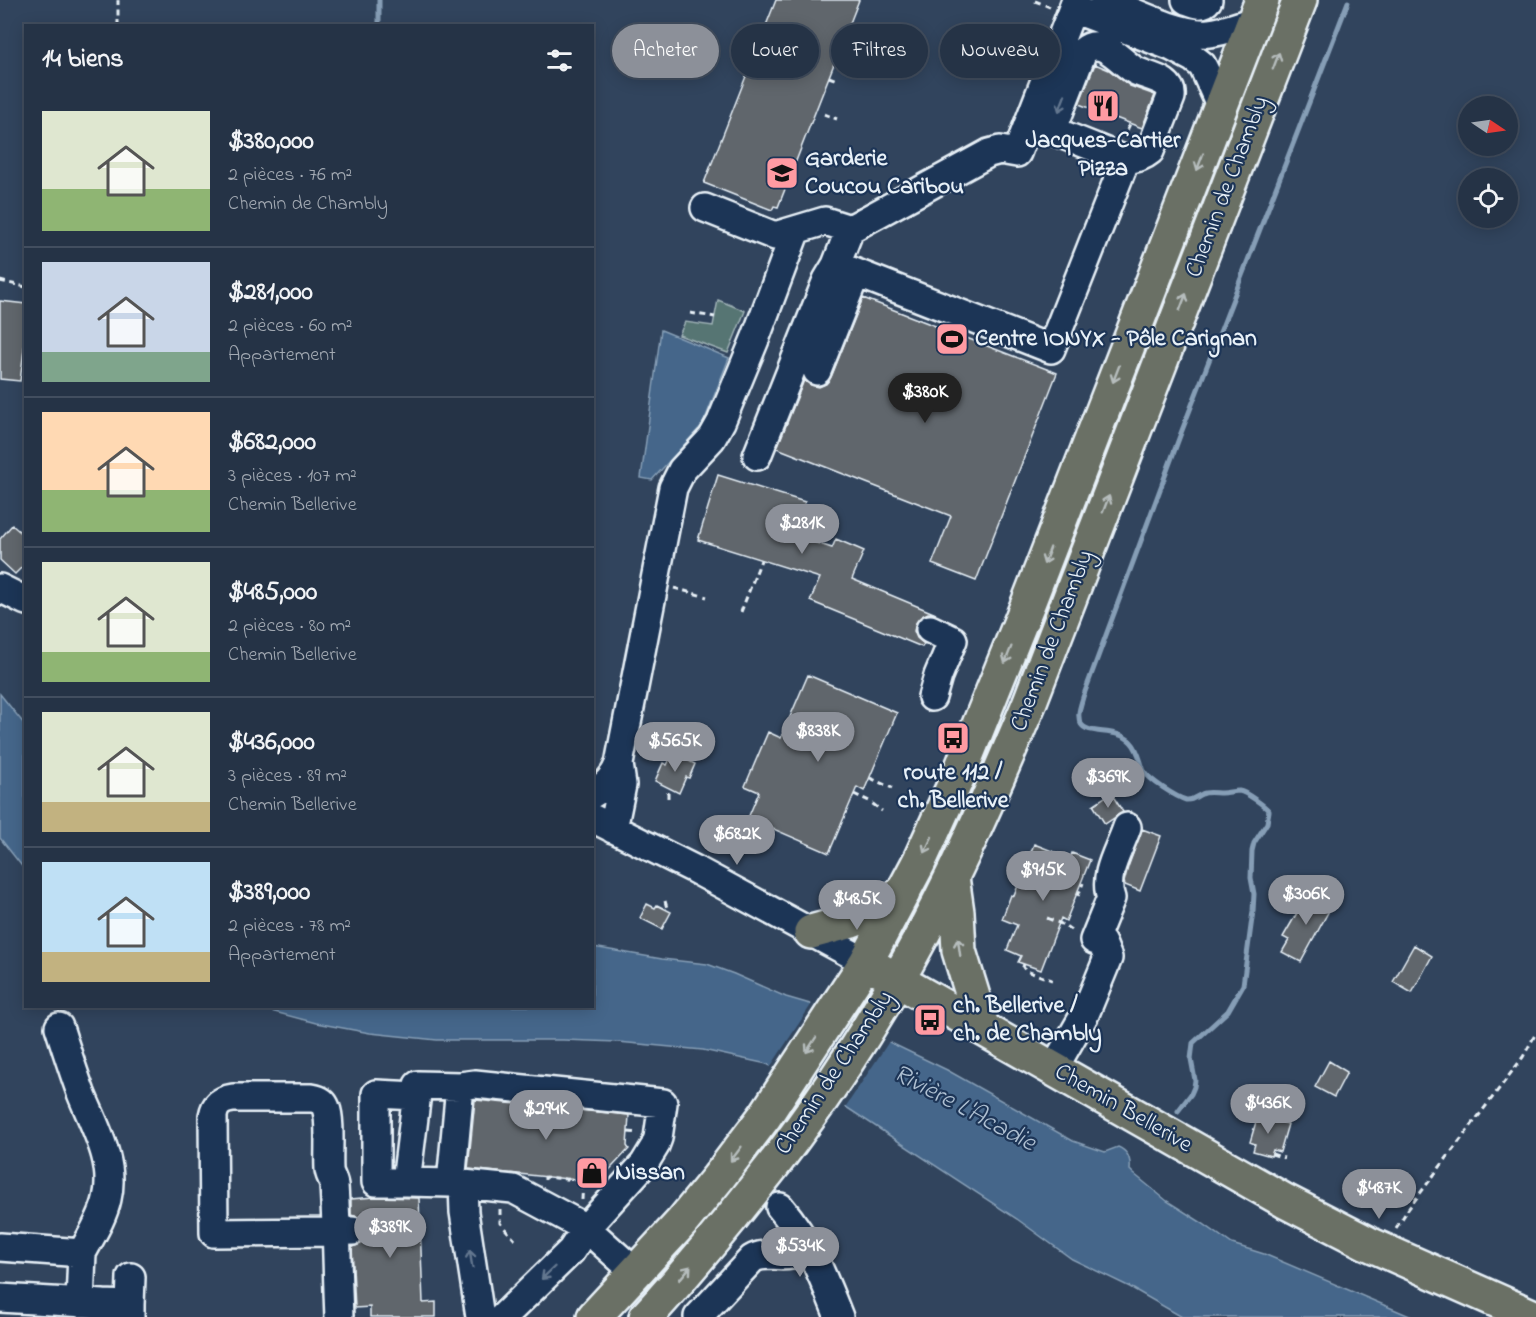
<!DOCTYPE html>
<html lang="fr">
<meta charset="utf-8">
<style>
body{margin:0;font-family:"Indie Flower",sans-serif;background:#2d3b4d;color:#f1f3f6;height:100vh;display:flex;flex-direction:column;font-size:22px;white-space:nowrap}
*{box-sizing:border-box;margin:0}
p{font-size:20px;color:#a3aab3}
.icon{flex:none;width:33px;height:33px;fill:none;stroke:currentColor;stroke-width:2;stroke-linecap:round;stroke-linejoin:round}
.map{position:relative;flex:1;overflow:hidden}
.details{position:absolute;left:24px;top:24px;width:570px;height:984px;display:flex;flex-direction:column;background:#253346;border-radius:0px;box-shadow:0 3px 15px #0003,0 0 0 2px #424e5f}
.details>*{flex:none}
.banner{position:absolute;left:612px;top:24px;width:570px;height:54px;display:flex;gap:12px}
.needle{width:39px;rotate:103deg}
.buttons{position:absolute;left:1458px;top:96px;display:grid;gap:12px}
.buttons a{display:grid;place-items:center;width:60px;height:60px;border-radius:50%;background:#253346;box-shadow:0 3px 15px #0003,0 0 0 2px #424e5f;font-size:30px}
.price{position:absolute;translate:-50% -51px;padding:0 14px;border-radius:21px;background:#8c9099;color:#fff;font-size:20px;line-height:39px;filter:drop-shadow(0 2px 3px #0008)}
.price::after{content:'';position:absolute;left:50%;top:36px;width:18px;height:14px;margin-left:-9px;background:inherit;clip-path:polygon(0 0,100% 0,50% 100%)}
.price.active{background:#222;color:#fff}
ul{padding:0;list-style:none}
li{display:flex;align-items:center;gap:18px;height:150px;padding:0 18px}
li+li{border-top:2px solid #424e5f}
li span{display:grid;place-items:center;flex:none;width:168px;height:120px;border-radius:0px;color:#555}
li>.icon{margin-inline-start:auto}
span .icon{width:72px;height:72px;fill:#fffc;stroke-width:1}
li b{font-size:26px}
h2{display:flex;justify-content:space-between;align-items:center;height:72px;padding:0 18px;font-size:26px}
.pill{padding:0 21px;border-radius:27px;background:#253346;box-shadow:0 3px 15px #0003,0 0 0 2px #424e5f;font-size:21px;line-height:54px}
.pill.active{background:#8c9099;color:#fff}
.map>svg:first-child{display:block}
.green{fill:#567473;stroke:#9fb2b6;stroke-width:1.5}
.water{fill:#44668a;stroke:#869eb6;stroke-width:1.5}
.pier{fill:#31445d}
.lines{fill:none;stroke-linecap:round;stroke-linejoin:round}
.stream{stroke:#869eb6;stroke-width:5}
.building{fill:#61666c;stroke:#e8f1f8;stroke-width:1.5}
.minor-casing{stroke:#e8f1f8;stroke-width:32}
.major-casing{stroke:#e8f1f8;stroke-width:38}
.path{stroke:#e8f1f8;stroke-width:3;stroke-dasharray:6 4.5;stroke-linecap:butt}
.minor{stroke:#1d3557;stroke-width:27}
.major{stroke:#6b7065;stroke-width:33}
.oneway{stroke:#b6bdbd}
.oneway2{stroke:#64778f}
.labels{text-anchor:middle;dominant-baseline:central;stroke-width:4.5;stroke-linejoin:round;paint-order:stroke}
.poi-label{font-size:24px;font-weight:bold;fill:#e8f1f8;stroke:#1d3557;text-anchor:start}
.street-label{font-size:24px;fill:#e8f1f8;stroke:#1d3557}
.water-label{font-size:26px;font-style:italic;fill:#afc0d2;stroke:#1d3557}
</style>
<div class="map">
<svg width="1536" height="1317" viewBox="0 0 1536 1317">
<rect width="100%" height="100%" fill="#31445d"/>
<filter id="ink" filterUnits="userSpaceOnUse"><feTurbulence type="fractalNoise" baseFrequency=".0167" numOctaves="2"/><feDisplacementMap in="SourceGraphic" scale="12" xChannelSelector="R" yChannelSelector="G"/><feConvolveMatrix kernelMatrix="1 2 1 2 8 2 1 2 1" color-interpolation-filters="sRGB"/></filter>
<g filter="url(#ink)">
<!-- green -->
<path class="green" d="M718,300L745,311L728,353L679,335L685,322L713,326Z"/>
<!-- water -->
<path class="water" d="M661,330L729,358L703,424L652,480L641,478Z
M0,694L25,725V870L0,838Z
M593,947L662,959L707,964L734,974L786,997L810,1004L947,1070L1073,1141L1105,1152L1118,1147C1128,1151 1131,1160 1130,1170L1134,1174L1167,1201L1202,1223L1232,1244L1264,1254L1412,1317H1182L1130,1287L1072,1259L1017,1219L846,1107L767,1064L703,1050L618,1042L563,1040H437L370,1033L316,1023L256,1007L592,1006Z"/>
<!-- pier -->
<path class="pier" d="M813,1002L890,1040L844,1109L769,1069Z"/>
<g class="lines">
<!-- stream -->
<path class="stream" d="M379,26V0
M1178,1111L1191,1094L1194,1087L1195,1080L1191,1059L1193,1043L1228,1011L1243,985L1253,911L1254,894L1251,878L1252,851L1254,843L1267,823L1269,811C1265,806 1246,792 1239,791C1233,791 1227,793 1221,793C1215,793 1207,791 1202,794C1196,796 1193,801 1186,800C1176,797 1149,780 1144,771C1140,762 1139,750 1131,742C1117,727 1089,736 1081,724C1076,716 1081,705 1083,697L1181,433L1348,2"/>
</g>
<!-- building -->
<path class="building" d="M776,0H859L778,207L774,206L772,210L704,183Z
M1095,64L1109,70L1130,86L1155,95L1142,128L1079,104Z
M863,298L1057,373L976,581L932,564L951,516L777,448L804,380L811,385L819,387L826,384L831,377Z
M0,301L26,304V334L20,381L0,379Z
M718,475L805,502L795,536L832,548L836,539L864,551L852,579L936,614L928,613L922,616L916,623L914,631L917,638L924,644L922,647L810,601L820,578L698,540Z
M12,525L26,537V563L15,574L0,560V539Z
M808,675L897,713L864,791L857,787L829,853L748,818L759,792L745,786L768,732L781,738Z
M673,753L695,764L689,778L686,777L679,793L655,781L663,763L667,765Z
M1111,793L1123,812L1105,824L1093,805Z
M1142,829L1161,836L1140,891L1125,885L1124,882L1128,867Z
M1034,844L1070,858L1072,853L1090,860L1066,921L1061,918L1041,970L1018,962L1021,956L1007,950L1017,925L1002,919L1011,895L1014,896Z
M1309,892L1332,905L1301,962L1282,952L1289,940L1283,937Z
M647,904L655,908L657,905L671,912L662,929L640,918Z
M1414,945L1432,956L1412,993L1393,982Z
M1329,1061L1347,1072L1334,1097L1315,1087Z
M475,1100L629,1115L627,1146L629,1149L598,1182L468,1169Z
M1258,1115L1288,1124L1280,1152L1273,1150L1271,1156L1253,1151L1255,1144L1250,1142Z
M374,1197L419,1198L423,1303L436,1302V1317H370V1307L355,1308L352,1247L361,1244L366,1237L368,1231L365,1222L358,1217L351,1215V1199Z"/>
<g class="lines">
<!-- minor casing -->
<g class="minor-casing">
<path id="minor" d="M1104,0C1132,11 1180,36 1209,33C1224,32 1240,25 1254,21
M1186,0C1194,3 1202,8 1208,0
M1073,9L1172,47L1193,58L1202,65L1205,71L1221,107
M1029,122C1053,131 1077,140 1101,150C1109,153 1120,159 1128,159C1136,159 1144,156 1150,151L1171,97C1173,79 1149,77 1136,71C1121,63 1102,34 1083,51L1052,131
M705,208L775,236L825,221L850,229L989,153L1000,150L1017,153L1076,0
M850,229L836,265L1051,349L1126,159
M817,371L856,273
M757,456L827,280L836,265
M0,588L26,601
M930,629L953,640L938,676L932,697
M592,794C605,787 614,778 619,764L673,488L682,470L712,438L721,422L756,337L796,230
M592,818L694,869L866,962
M613,829L622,785L619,764
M59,1027C66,1049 73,1071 81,1093C94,1126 116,1162 107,1199C103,1218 91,1236 82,1253
M1054,1068L1085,1014L1108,958L1102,943L1094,940L1111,898C1102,875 1120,849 1127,827
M460,1086L475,1084L663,1103L658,1138L655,1146L644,1164L586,1228L571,1251L503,1317
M406,1182H376V1094L417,1096
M451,1183L406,1182L418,1085L460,1086L451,1183L463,1184
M780,1207C809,1241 823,1276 839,1317
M0,1247L82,1253L80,1303
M0,1298L103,1304V1317
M103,1304L130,1305V1317
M130,1305L131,1277
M339,1317C337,1273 337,1230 334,1186C334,1180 329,1175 329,1169C328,1154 331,1120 326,1108C324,1102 319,1099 312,1098H233C221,1100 215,1104 213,1116L214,1233L336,1232L352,1231
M480,1317L464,1212L463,1184L513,1189L586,1228L636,1273
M698,1317L752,1259C765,1251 777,1258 791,1255C797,1254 803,1249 808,1246"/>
</g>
<!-- major casing -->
<g class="major-casing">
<path id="major" d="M952,877L957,912L959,951L983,1029
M811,932L852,921L867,915L903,893
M878,969L1285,1201L1367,1243L1534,1317
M594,1317L682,1222L718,1178L765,1116L866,962L919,862L960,772L1029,601L1262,0
M646,1317C676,1285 704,1251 732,1217C753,1190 776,1163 796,1135C836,1081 874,1021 907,963C954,879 992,792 1029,704L1300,0"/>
</g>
<!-- path -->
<path class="path" d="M1035,1L1050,7
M859,24L871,29
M118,26V0
M844,39L852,42
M836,58L844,61
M829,77L837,80
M824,114L837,119
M1098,119L1101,112
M1127,130L1130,124
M806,159L819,164
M791,176L799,179
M0,281L26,287
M690,313L715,317
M674,588L707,597
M741,612L761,560
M870,778L892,788
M854,794L869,801L882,811
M668,798V788
M1078,896L1083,883
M665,901L667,908
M1047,918L1064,925L1071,930
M1024,964L1023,967L1026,971L1052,980
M628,1132L638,1133
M1272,1154L1284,1158
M545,1180V1177L598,1182
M582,1200L583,1180
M500,1209V1223L515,1240
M1396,1228L1409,1208L1523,1057L1536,1033"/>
<!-- minor -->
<use href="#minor" class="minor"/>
<!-- major -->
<use href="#major" class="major"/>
</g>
<!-- one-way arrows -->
<defs><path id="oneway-shaft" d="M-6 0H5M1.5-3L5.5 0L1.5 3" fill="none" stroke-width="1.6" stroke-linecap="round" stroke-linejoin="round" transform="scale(1.5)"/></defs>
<g class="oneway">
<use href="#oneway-shaft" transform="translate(1276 61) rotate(-69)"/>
<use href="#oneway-shaft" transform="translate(1200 162) rotate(111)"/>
<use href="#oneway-shaft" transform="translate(1183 302) rotate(-69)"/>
<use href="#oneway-shaft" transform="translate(1116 374) rotate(111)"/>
<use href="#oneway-shaft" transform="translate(1106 504) rotate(-69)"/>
<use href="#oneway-shaft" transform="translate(1047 556) rotate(111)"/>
<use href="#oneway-shaft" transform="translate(1008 655) rotate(112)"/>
<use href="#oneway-shaft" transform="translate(928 845) rotate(116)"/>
<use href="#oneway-shaft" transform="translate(959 947) rotate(-98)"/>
<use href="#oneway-shaft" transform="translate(811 1045) rotate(123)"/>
<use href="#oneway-shaft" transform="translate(736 1154) rotate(127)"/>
<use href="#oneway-shaft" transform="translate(685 1273) rotate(-50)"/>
</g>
<g class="oneway2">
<use href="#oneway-shaft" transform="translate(1062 103) rotate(111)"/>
<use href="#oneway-shaft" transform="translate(471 1259) rotate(-99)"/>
<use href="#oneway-shaft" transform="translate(548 1273) rotate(136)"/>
</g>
</g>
<!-- icons -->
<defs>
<g id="restaurant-square" transform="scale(1.725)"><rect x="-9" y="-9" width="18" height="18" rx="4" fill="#ff9aa2" stroke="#1d3557"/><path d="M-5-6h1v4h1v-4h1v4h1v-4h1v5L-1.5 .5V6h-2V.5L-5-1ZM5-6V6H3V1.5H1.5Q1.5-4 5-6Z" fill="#111"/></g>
<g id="school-square" transform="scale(1.725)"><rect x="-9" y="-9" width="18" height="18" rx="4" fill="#ff9aa2" stroke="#1d3557"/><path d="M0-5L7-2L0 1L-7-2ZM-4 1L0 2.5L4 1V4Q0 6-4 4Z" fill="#111"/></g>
<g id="stadium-square" transform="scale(1.725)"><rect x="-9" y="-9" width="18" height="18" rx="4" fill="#ff9aa2" stroke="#1d3557"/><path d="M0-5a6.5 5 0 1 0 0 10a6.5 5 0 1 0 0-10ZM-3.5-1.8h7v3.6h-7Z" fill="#111"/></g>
<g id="bus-square" transform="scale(1.725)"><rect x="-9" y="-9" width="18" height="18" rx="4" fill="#ff9aa2" stroke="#1d3557"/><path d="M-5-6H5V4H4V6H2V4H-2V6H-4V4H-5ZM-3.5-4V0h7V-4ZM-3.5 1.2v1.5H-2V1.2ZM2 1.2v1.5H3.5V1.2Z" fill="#111"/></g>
<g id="shop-square" transform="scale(1.725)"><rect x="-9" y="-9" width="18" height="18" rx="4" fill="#ff9aa2" stroke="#1d3557"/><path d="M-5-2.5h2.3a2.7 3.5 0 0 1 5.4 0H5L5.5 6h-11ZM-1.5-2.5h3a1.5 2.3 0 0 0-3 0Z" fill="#111"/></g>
</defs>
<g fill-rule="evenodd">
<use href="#restaurant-square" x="1103" y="106"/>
<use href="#school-square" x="782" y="173"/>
<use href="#stadium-square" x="952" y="339"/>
<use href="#bus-square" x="953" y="738"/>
<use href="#bus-square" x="930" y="1020"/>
<use href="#shop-square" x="592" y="1173"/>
</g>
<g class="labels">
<!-- poi labels -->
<g class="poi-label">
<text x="1103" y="141" text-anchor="middle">Jacques-Cartier<tspan x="1103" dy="28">Pizza</tspan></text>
<text x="805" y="159">Garderie<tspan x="805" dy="28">Coucou Caribou</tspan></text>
<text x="975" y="339">Centre IONYX - Pôle Carignan</text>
<text x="953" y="773" text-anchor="middle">route 112 /<tspan x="953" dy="28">ch. Bellerive</tspan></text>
<text x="953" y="1006">ch. Bellerive /<tspan x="953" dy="28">ch. de Chambly</tspan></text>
<text x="615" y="1173">Nissan</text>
</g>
<!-- street labels -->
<g class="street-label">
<text transform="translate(1228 187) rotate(-69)">Chemin de Chambly</text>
<text transform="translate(1053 641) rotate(-69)">Chemin de Chambly</text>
<text transform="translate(835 1073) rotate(-56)">Chemin de Chambly</text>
<text transform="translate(1123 1109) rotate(30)">Chemin Bellerive</text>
</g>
<!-- water labels -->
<g class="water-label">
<text transform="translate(964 1109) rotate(28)">Rivière L'Acadie</text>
</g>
</g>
</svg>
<div class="buttons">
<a><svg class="needle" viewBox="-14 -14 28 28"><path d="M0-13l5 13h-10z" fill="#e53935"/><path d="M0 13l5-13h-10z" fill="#a3aab3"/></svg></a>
<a><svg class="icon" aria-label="locate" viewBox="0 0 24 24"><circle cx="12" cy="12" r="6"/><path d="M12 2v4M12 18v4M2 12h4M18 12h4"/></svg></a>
</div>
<b class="price active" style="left:925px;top:424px">$380K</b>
<b class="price" style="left:802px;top:555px">$281K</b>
<b class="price" style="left:818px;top:763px">$838K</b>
<b class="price" style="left:675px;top:773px">$565K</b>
<b class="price" style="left:1108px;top:809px">$369K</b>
<b class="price" style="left:737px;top:866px">$682K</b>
<b class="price" style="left:1043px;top:902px">$915K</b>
<b class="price" style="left:1306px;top:926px">$306K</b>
<b class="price" style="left:857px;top:931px">$485K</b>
<b class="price" style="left:1268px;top:1135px">$436K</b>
<b class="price" style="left:546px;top:1141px">$294K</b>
<b class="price" style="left:1379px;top:1220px">$487K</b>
<b class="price" style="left:390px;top:1259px">$389K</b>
<b class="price" style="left:800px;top:1278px">$534K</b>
<div class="banner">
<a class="pill active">Acheter</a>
<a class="pill">Louer</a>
<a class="pill">Filtres</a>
<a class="pill">Nouveau</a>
</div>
<section class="details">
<h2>14 biens<svg class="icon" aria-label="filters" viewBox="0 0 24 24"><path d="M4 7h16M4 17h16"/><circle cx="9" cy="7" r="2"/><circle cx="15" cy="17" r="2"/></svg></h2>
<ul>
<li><span style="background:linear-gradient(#dfe7d0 65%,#8fb573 0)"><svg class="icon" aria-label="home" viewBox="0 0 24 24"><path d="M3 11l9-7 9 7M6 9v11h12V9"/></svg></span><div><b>$380,000</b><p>2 pièces · 76 m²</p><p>Chemin de Chambly</p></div></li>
<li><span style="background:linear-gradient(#c9d6e8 75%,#7fa58c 0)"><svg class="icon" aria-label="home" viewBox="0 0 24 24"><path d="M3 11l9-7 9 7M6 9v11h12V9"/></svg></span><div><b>$281,000</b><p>2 pièces · 60 m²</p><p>Appartement</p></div></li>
<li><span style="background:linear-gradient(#ffd9b3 65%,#8fb573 0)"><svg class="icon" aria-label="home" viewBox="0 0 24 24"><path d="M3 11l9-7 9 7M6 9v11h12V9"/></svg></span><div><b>$682,000</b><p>3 pièces · 107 m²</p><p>Chemin Bellerive</p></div></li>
<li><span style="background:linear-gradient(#dfe7d0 75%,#8fb573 0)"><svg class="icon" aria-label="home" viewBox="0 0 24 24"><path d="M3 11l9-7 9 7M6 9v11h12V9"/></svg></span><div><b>$485,000</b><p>2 pièces · 80 m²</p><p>Chemin Bellerive</p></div></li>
<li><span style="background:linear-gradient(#dfe7d0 75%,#c2b280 0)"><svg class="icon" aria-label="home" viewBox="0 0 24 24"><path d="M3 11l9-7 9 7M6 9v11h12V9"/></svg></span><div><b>$436,000</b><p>3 pièces · 89 m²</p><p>Chemin Bellerive</p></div></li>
<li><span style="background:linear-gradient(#bfe0f5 75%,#c2b280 0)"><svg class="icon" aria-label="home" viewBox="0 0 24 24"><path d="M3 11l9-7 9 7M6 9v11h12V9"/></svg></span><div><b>$389,000</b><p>2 pièces · 78 m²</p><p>Appartement</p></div></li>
</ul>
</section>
</div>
